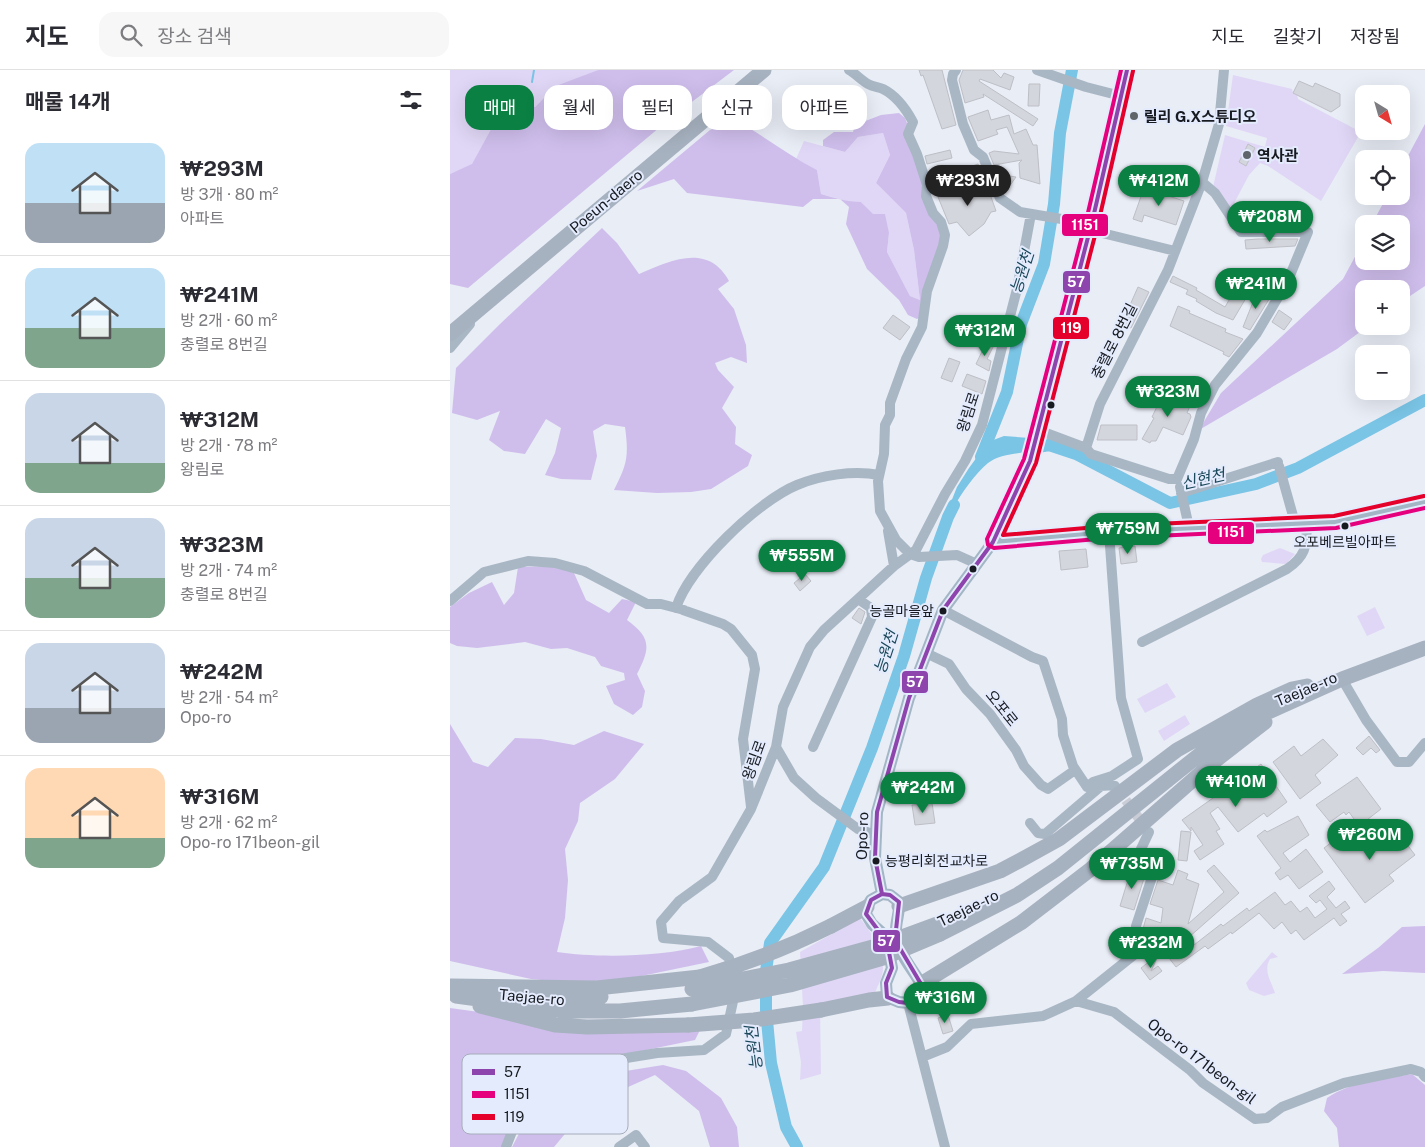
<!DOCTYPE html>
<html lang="ko">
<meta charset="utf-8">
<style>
body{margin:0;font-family:"Public Sans","Noto Sans KR",sans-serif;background:#f7f7f7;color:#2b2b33;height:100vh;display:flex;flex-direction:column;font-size:19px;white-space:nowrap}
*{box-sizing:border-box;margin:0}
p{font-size:16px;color:#7c7c81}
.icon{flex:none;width:28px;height:28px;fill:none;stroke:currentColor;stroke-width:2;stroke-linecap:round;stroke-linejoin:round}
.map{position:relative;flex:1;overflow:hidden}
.sheet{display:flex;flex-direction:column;background:#fff;width:450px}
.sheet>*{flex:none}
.guide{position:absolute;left:15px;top:15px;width:475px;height:45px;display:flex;gap:10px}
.needle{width:32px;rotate:143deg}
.buttons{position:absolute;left:905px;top:15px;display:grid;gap:10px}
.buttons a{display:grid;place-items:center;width:55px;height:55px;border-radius:10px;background:#fff;box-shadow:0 5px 20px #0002;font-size:25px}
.price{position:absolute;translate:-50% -42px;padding:0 11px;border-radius:18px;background:#0b8043;color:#fff;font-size:16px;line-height:32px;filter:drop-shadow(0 1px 2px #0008)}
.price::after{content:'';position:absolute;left:50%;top:30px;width:15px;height:11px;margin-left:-8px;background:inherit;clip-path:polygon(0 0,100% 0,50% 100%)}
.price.on{background:#222;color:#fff}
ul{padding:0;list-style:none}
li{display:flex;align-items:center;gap:15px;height:125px;padding:0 25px}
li+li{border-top:1px solid #e1e1e2}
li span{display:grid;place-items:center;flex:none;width:140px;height:100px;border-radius:15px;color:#555}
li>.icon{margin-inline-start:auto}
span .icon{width:60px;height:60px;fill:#fffc;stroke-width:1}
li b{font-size:21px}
h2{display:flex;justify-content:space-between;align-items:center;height:60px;padding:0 25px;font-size:21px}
.tag{padding:0 18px;border-radius:15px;background:#fff;box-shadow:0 5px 20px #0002;font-size:18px;line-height:45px}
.tag.on{background:#0b8043;color:#fff}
header{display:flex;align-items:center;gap:30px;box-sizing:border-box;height:70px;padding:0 25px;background:#fff;border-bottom:1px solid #e1e1e2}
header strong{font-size:24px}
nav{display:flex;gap:28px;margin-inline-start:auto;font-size:18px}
.search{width:350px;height:45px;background:#f7f7f7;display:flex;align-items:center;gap:12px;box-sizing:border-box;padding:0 18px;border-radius:15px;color:#7c7c81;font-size:19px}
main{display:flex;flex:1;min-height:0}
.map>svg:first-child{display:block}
.green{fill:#e0d7f6}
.forest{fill:#cfbeec}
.water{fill:#7ac4e5}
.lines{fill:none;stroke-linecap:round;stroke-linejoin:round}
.stream{stroke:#7ac4e5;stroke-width:2}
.river{stroke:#7ac4e5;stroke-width:12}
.building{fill:#d4d6dd;stroke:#bebfc6}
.minor-tunnel{stroke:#cacdd6;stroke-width:10;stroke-dasharray:10 5;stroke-linecap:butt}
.minor{stroke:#a9b7c5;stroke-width:10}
.major{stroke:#a3b6c5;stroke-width:12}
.highway{stroke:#a7b2c0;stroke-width:15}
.highway-bridge{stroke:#a7b2c0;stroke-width:15}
.bus-1-casing{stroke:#e3ebfc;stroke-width:8}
.bus-2-casing{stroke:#e3ebfc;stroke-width:8}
.bus-3-casing{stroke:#e3ebfc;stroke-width:8}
.bus-1{stroke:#8e44ad;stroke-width:4}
.bus-2{stroke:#e5007d;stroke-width:4}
.bus-3{stroke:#e4002b;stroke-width:4}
.poi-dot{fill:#60646b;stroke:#e3ebfc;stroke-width:2}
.bus-dot{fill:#171a20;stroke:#e3ebfc;stroke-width:2}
.labels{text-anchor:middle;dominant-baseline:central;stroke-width:4;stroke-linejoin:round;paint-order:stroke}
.bus-label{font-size:14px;fill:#171a20;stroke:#e3ebfc}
.poi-label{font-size:15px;font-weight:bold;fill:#171a20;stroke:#e3ebfc;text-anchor:start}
.street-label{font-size:15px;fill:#171a20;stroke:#e3ebfc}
.water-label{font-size:16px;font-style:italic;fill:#1b485a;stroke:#e3ebfc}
.key{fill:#e3ebfc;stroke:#a6acba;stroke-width:1}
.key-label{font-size:14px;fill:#171a20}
.line-badge{stroke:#e3ebfc;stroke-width:2}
.badge-label{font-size:14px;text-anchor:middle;font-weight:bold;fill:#fff}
</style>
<header>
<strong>지도</strong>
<div class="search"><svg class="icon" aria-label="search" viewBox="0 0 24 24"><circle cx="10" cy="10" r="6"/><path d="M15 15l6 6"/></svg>장소 검색</div>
<nav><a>지도</a><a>길찾기</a><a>저장됨</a></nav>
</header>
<main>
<section class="sheet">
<h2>매물 14개<svg class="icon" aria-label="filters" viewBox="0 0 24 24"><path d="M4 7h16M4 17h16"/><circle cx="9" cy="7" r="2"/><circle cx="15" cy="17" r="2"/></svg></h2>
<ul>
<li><span style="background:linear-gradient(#bfe0f5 60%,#9aa5b1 0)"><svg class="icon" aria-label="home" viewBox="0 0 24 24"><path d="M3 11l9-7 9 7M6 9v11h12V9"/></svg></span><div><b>₩293M</b><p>방 3개 · 80 m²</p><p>아파트</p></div></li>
<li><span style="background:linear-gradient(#bfe0f5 60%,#7fa58c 0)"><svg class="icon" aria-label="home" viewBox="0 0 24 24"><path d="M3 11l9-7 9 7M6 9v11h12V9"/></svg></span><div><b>₩241M</b><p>방 2개 · 60 m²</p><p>충렬로 8번길</p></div></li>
<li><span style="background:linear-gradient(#c9d6e8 70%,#7fa58c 0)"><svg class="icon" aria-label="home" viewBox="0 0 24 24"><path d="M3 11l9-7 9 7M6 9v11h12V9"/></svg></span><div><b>₩312M</b><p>방 2개 · 78 m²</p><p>왕림로</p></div></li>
<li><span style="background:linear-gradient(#c9d6e8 60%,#7fa58c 0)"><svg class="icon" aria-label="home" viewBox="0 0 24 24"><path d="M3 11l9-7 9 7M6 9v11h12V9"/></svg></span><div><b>₩323M</b><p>방 2개 · 74 m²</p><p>충렬로 8번길</p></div></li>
<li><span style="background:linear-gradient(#c9d6e8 65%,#9aa5b1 0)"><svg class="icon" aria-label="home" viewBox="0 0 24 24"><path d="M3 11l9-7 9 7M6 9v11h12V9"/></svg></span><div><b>₩242M</b><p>방 2개 · 54 m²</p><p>Opo-ro</p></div></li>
<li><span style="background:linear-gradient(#ffd9b3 70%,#7fa58c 0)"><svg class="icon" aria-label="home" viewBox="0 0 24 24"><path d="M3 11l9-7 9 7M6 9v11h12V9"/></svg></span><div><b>₩316M</b><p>방 2개 · 62 m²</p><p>Opo-ro 171beon-gil</p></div></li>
</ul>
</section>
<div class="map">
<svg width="975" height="1077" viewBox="0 0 975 1077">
<rect width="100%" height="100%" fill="#e9edf6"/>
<!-- green -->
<path class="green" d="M0,0H148L106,17L23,95L0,104Z
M783,5L842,19L843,23L847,25L848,29L911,62L871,131L818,96L810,93L799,105L780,141L763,117L775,65L815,77L817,68L776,56Z
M433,63L440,85L426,113L456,143L464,180L470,230L460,226L437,182L439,163L411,132H400L371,124L367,100L346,89L354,71L395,82L408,67Z
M830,478L845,484L836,494L812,492L811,489L813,485Z
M925,537L935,558L917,566L907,546Z
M717,613L726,627L695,643L687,629Z
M735,645L740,654L714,671L708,661Z
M410,848C421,862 433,879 433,898C433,907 427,917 424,925L370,935L371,1004L350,1010L351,992L346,962L352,961L353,937L350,882Z
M822,882L828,887L820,889C813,901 821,911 825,923L814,926L799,920L796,913Z"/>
<!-- forest -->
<path class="forest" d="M148,0H284L222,47L18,218L0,214V104L22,94L44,54L65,35L85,37L106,16Z
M449,43L455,48L459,58L493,167L472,246L467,249L458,245L449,230L417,199L396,154L399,137L390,129H363L353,137L237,123L224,109L187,121L260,60L285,50C313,65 338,85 367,100L371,124C385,128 397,132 411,132L423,144H435L439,163L437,182L460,226L470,230L464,180L456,143L426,113L440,85L433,63L408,67L395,82L373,76V70L384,62H403L405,55L431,45Z
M975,54V216L951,232V219H914V256H918L887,279L749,360L771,323L893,209L914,170V191H951V154H922L937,126H951V99Z
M152,158L167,173L189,204C219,191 258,172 279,211L268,219L284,239L296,275L297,293L281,287L265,293L268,300L284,317L272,338L286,357L285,374L302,385L298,396L261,419L241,422L207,423L164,420C177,394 179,387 175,357L155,354L143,361L147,386L141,410L111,409L95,405L105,383L111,358L96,349L75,384L54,381L39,370L50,341L27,350L2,343L6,298L50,254Z
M103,496L124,503L136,530L159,543L172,529L186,532L177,550C202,568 200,579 187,604L195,621L192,637L183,645L164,634L156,616L175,610L174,603L151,596L145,587L117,578L101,579L75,572L27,578L7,576L0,573V537L19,523L42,512L54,535L64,523L68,497Z
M0,654L23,692L38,697L65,668L91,669L124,675L154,661L194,674L165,709L130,733L128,751L115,779L118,810L115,848L107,882C146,888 212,887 251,876L259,892L148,915L81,909L0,891Z
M975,856V903L933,901L892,904L928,878L952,857Z
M0,938L66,947L250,960L245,970L177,984H122L87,986L52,1077H0Z
M213,995L236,1001L271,1028L287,1057L289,1077H260L249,1041L205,1005L140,1034L104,1077H62L92,1020L101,1013Z
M962,1004L975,1015V1077H889L887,1058L874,1041L877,1028C902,1011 933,1009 962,1004Z"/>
<!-- water -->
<path class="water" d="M554,366L580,368L576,382C564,384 548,385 538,393C520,408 500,440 492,462L497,442L507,417L519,398L538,372Z"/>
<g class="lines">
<!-- stream -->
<path class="stream" d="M82,12L84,0"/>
<!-- river -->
<path class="river" d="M588,377L599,375L626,384L720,433L806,414L848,398L975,330
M531,387L557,322L571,254L594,194L604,134L610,63L622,0
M347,1077L336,1057L321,993L316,940V901L320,873L374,797L422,678L454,586L476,508L498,447L504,435"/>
</g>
<!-- building -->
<path class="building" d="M469,0H492L506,55L492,59L473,5L471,6Z
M513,0H543L551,8L554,3L564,7L560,20L530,9L529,11L588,49L583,56L533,24L534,27L515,33L509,10Z
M849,11L863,17L865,13L890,24V36L881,42L843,23Z
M579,14H590L589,36H578Z
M538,40L541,50L559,45L564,64L576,59L583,75H587L590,114L570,108L569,93L572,90L544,95L539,83L544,81L569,84L557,57L546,60L548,64L528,71L518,47Z
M798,74L805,78L796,96L789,92Z
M500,80L502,88L477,94L475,86Z
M528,94L531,99L524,101L531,102L484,119L483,110Z
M553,105L566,107L556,121L549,108Z
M536,113L546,141L541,142L534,154L519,166L507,152L499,154L488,127Z
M694,118L734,131L726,155L694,145L692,152L683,149Z
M808,169H848L845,176L796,179L795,170Z
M723,206L747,218L746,220L775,237L779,230L789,226L796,228L783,250L766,243L746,231L747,229L736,224L738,220L720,212Z
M688,217L699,222L681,258L672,253Z
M814,223L821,226L800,260L793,257L805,227Z
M728,236L740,241L739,243L776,259L775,262L793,269L779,287L773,284L774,282L720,256Z
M829,240L842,249L834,260L822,252Z
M443,245L460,257L450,270L433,258Z
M537,271L544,275L537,289L541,291L539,301L526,294Z
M499,288L510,292L502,312L491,308Z
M517,304L536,311L532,324L512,316Z
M714,322L728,328L727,330L740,336L737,343L740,344L741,347L733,365L713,357L706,371H701L700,373L692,369L704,348L702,347Z
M651,355H687V370H647Z
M685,476L687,492L671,494L669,478Z
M636,479L638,497L611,500L609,481Z
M355,504L361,511L350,521L344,513Z
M409,538L415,542L411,554L402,548Z
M919,666L930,680L926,683L921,678L913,685L906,678Z
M873,669L888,685L865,705L871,713L850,729L823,692L844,676L851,686Z
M811,694L837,732L817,747L814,743L788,762L768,737L760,743L770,759L766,761L774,774L750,790L744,781L753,775L741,757V761L732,750Z
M907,707L931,739L909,756L899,742L896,745L894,742L880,752L866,735Z
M482,733L485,753L465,755L462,735Z
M848,746L859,765L833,783L840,792L856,779L873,802L849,819L838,805L830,810L825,803L831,798L807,766L815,760L817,762Z
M943,756L965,785L939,805L944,811L915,833L874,778L894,763L906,779L914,773L916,776Z
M731,761L741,762L737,791L728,790Z
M764,795L789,823L738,868L744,875L771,854L773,856L797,838L799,841L825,822L835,835L841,831L850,842L857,837L865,848L877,839L870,830L866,833L859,826L879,811L885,819L877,827L886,838L895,831L900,838L891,844L897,851L890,856L884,848L854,870L846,860L841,864L832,852L824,859L809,843L782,864L781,862L758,879L755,876L726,897L719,888L729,881L719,864L709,883L692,875L693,859L696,848L711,853L713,838L700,834L708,810L723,815L728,800L738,804L736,809L749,814L738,854L774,822L757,801Z
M681,800L695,805L684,840L670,836Z
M709,884L701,901L708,896L712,901L700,910L691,898Z
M498,945L503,961L493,964L488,948Z"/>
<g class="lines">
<!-- minor-tunnel -->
<path class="minor-tunnel" d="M667,718L695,757"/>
<!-- minor -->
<path class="minor" d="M399,0C406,4 411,10 418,14C423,17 429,17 433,19C447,26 456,39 463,52L458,64L467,84L477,115L476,126L483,143L491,152L495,165L493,176L477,221L472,257L456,289L440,333V345L435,355L434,384L428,411L430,441L446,470L460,484L469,487L507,485L527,494
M506,0L503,4L502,10L513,54L524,80L533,87L550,128L570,142L641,154
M587,0L636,17L671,26
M640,160L725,181
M0,278L20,254
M588,360L636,378L650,334L718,200L752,112L769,54L774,0
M636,378L641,384L719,409H727L744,369L751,343L765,315L807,263L827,229L836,215L858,162H791L765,123L752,112
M829,396L845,453
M730,417L739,457
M731,423L828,392
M438,461L444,496
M0,531L34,502L78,491L105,493L134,501L197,534H211L234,540
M226,538C239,497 308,431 347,415C371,405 404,400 429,405
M233,540L273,554L281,559L302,585L305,599L293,669L301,737
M493,540L582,587L593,591L612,649L613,665L623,696L637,717C647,717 656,714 665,716
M692,572L837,499C857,485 856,476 857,454
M476,583L499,594L516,619L540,644L566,680L574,696L591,715L598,719L625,700
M892,609L916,650L947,692H959L975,673
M326,677L344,708L366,728L408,759L426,765
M363,677L422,547L421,538L408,529
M637,717L643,712L662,706L688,689L671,628L659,462
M580,753L588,763L595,764L650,717
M282,903L279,888L258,872L213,868L211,852L229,831L262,807L301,739L326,677L333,637L360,577L374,560L408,529L444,496L466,480L495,424L515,391L532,355L567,219L581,144
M626,931L664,942L740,1000L753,1013L805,1049L817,1048L832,1037L894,1013L961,999L971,1002L975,1007
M458,933L495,1077
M472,987L497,977L521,954L593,946L626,931L685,884L686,856L706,795L691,787V779L699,762
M56,1077L63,1059L93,1007L115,1004L164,990L207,983L254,980L276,964L285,922
M169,1077L186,1065L195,1077"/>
<!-- major -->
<path class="major" d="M543,472L659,462L885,452L975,432
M432,824L425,788L427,742L459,628L493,540L543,472L580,391L643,148L677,0
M432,824L440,825L449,832C450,842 446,850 446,860C446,882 461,896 471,914L465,927L458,933L449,932L437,927L436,913L442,898L437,872L432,863L422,854L416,844L417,837L421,830Z"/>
<!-- highway -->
<path class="highway" d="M0,264L314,0
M449,836L550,801L569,791L609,769L727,680L807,635L842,619L857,616
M381,856L417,837
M490,864L567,825L608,798L749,685L803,649L892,609L975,578
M471,914L572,852L641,799L761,694L815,652
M0,916L147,918L250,907
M6,926L115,941H170L242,934
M96,929L110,931L151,927
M30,936L105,955L137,957L238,955
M371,940L419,930L438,928"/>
<!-- highway-bridge -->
<path class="highway-bridge" d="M250,907C296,894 339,877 381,856
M242,919L339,900L430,875L487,854
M242,934L340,915L433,888L490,864
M238,955L304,950L371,940"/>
<!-- bus-1 casing -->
<g class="bus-1-casing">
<path id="bus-1" d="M432,824L425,788L427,742L459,628L493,540L543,472L580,391L643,148L677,0
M432,824L440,825L449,832L446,860L448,875L471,914L465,927L458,933L449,932L437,927L436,913L442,898L437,872L416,844L421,830Z"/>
</g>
<!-- bus-2 casing -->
<g class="bus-2-casing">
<path id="bus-2" d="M671,0L637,147L574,389L537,469L538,475L544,478L659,468L886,458L975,438"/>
</g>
<!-- bus-3 casing -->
<g class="bus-3-casing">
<path id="bus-3" d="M683,1L649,150L586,393L553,465L659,456L884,446L974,426"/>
</g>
<!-- bus-1 -->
<use href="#bus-1" class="bus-1"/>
<!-- bus-2 -->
<use href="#bus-2" class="bus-2"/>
<!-- bus-3 -->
<use href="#bus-3" class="bus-3"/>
</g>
<!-- markers -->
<g class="poi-dot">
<circle cx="684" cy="46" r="5"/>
<circle cx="797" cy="85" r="5"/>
</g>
<g class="bus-dot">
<circle cx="601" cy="335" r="4.5"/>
<circle cx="895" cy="456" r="4.5"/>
<circle cx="523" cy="499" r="4.5"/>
<circle cx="493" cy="541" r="4.5"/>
<circle cx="426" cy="791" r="4.5"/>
</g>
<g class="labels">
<!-- bus labels -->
<g class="bus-label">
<text x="895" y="472">오포베르빌아파트</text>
<text x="484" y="541" text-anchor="end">능골마을앞</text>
<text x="435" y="791" text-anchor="start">능평리회전교차로</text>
</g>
<!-- poi labels -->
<g class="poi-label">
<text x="694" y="46">릴리 G.X스튜디오</text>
<text x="807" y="85">역사관</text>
</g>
<!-- street labels -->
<g class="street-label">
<text transform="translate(156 131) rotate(-40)">Poeun-daero</text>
<text transform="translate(664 271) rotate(-63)">충렬로 8번길</text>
<text transform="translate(518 342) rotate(-72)">왕림로</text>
<text transform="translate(856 619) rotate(-23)">Taejae-ro</text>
<text transform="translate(552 638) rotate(51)">오포로</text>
<text transform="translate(304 690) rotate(-70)">왕림로</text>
<text transform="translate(412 766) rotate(-88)">Opo-ro</text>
<text transform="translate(518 838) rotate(-26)">Taejae-ro</text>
<text transform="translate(82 927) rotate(5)">Taejae-ro</text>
<text transform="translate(752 991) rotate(37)">Opo-ro 171beon-gil</text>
</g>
<!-- water labels -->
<g class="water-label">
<text transform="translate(572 202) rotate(-72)">능원천</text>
<text transform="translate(753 409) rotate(-13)">신현천</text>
<text transform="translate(436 582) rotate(-72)">능원천</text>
<text transform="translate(304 978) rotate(-97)">능원천</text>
</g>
</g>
<!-- legend -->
<rect x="12" y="984" width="166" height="80" rx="8" class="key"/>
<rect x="22" y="999" width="23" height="6" fill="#8e44ad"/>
<rect x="22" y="1021" width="23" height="7" fill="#e5007d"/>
<rect x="22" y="1044" width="23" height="6" fill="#e4002b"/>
<g class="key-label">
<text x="54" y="1007">57</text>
<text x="54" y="1029">1151</text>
<text x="54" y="1052">119</text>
</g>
<g class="line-badge">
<rect x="611" y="143" width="48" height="24" rx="5" fill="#e5007d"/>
<rect x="612" y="200" width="29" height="24" rx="5" fill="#8e44ad"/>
<rect x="602" y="246" width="38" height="24" rx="5" fill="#e4002b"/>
<rect x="757" y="451" width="48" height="24" rx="5" fill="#e5007d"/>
<rect x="451" y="600" width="28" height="24" rx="5" fill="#8e44ad"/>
<rect x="422" y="859" width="29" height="24" rx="5" fill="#8e44ad"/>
</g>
<g class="badge-label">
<text x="635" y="160">1151</text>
<text x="626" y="217">57</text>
<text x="621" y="263">119</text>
<text x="781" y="467">1151</text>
<text x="465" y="617">57</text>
<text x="436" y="876">57</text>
</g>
</svg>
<div class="buttons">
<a><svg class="needle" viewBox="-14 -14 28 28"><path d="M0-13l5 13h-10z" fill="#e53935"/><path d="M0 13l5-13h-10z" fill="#7c7c81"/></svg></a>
<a><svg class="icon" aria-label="locate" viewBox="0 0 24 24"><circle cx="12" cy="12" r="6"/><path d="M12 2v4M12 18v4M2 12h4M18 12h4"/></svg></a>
<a><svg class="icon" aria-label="layers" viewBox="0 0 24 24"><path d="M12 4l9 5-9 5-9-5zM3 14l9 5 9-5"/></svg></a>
<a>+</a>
<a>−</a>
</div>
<b class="price on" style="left:518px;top:137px">₩293M</b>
<b class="price" style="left:709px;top:137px">₩412M</b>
<b class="price" style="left:820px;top:173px">₩208M</b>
<b class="price" style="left:806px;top:240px">₩241M</b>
<b class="price" style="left:535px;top:287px">₩312M</b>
<b class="price" style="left:718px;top:348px">₩323M</b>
<b class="price" style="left:678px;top:485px">₩759M</b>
<b class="price" style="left:352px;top:512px">₩555M</b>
<b class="price" style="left:786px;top:738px">₩410M</b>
<b class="price" style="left:473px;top:744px">₩242M</b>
<b class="price" style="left:920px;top:791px">₩260M</b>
<b class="price" style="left:682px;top:820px">₩735M</b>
<b class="price" style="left:701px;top:899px">₩232M</b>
<b class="price" style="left:495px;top:954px">₩316M</b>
<div class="guide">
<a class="tag on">매매</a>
<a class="tag">월세</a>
<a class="tag">필터</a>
<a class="tag">신규</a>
<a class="tag">아파트</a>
</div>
</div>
</main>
